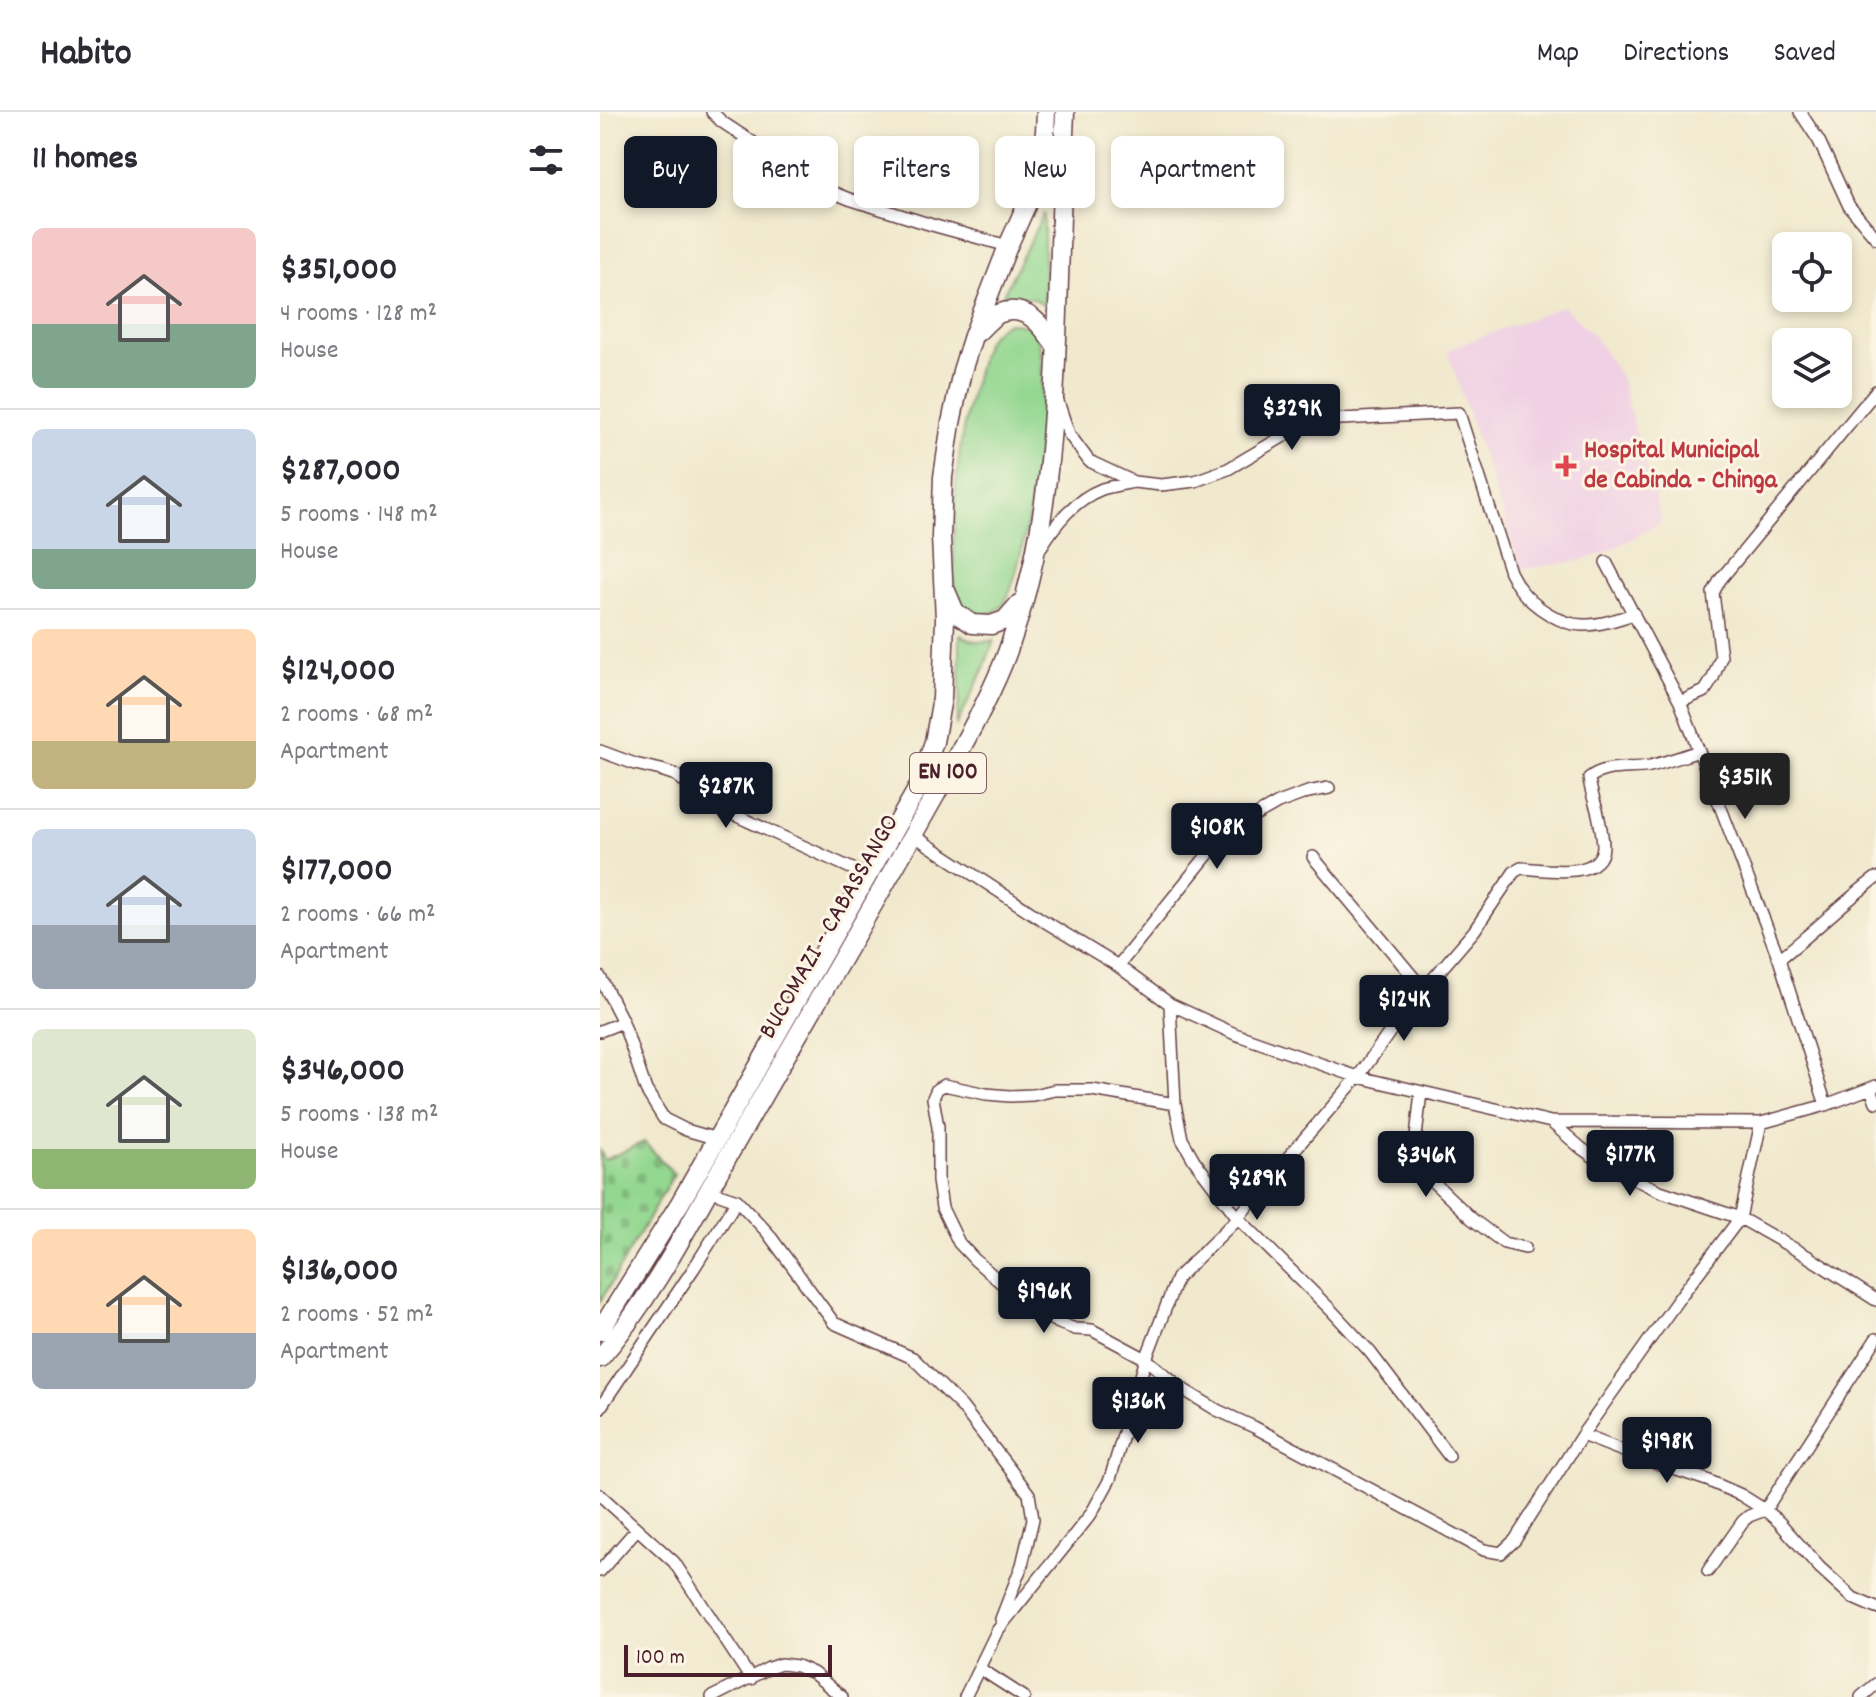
<!DOCTYPE html>
<meta charset="utf-8">
<style>
body{margin:0;font-family:Dekko,sans-serif;background:#f7f7f7;color:#2b2b33;height:100vh;display:flex;flex-direction:column;font-size:30px;white-space:nowrap}
*{box-sizing:border-box;margin:0}
p{font-size:26px;color:#7c7c81}
.icon{flex:none;width:44px;height:44px;fill:none;stroke:currentColor;stroke-width:2;stroke-linecap:round;stroke-linejoin:round}
.map{position:relative;flex:1;overflow:hidden}
.panel{display:flex;flex-direction:column;background:#fff;width:600px}
.panel>*{flex:none}
.top-card{position:absolute;left:24px;top:24px;width:760px;height:72px;display:flex;gap:16px}
.fabs{position:absolute;left:1172px;top:120px;display:grid;gap:16px}
.fabs a{display:grid;place-items:center;width:80px;height:80px;border-radius:12px;background:#fff;box-shadow:0 4px 12px #0003;font-size:40px}
.scale{position:absolute;left:24px;bottom:20px;width:208px;box-sizing:border-box;padding-left:8px;border:4px solid #4a1f2b;border-top:0;font-size:22px;line-height:28px;white-space:nowrap;color:#4a1f2b;-webkit-text-stroke:6px #fcf5e5;paint-order:stroke}
.price{position:absolute;translate:-50% -68px;padding:0 18px;border-radius:8px;background:#111827;color:#fff;font-size:26px;line-height:52px;filter:drop-shadow(0 2px 4px #0008)}
.price::after{content:'';position:absolute;left:50%;top:48px;width:24px;height:18px;margin-left:-12px;background:inherit;clip-path:polygon(0 0,100% 0,50% 100%)}
.price.current{background:#222;color:#fff}
ul{padding:0;list-style:none}
li{display:flex;align-items:center;gap:24px;height:200px;padding:0 32px}
li+li{border-top:2px solid #e1e1e2}
li span{display:grid;place-items:center;flex:none;width:224px;height:160px;border-radius:12px;color:#555}
li>.icon{margin-inline-start:auto}
span .icon{width:96px;height:96px;fill:#fffc;stroke-width:1}
li b{font-size:34px}
h2{display:flex;justify-content:space-between;align-items:center;height:96px;padding:0 32px;font-size:34px}
.chip{padding:0 28px;border-radius:12px;background:#fff;box-shadow:0 4px 12px #0003;font-size:28px;line-height:72px}
.chip.current{background:#111827;color:#fff}
header{display:flex;align-items:center;gap:48px;box-sizing:border-box;height:112px;padding:0 40px;background:#fff;border-bottom:2px solid #e1e1e2}
header strong{font-size:38px}
nav{display:flex;gap:44px;margin-inline-start:auto;font-size:28px}
main{display:flex;flex:1;min-height:0}
.map>svg:first-child{display:block}
.built{fill:#f0d0e4}
.cemetery{fill:url(#cemetery-stones);stroke:#6e7b5e;stroke-width:2}
.garden{fill:#93d790;stroke:#6e7b5e;stroke-width:2}
.lines{fill:none;stroke-linecap:round;stroke-linejoin:round}
.minor-casing{stroke:#633d43;stroke-width:14}
.primary-casing{stroke:#633d43;stroke-width:21}
.minor{stroke:#fff;stroke-width:11}
.primary{stroke:#fff;stroke-width:18}
.health-dot{fill:#e0444e;stroke:#fcf5e5;stroke-width:3}
.labels{text-anchor:middle;dominant-baseline:central;stroke-width:6;stroke-linejoin:round;paint-order:stroke}
.shield{fill:#fcf5e5;stroke:#7f5f63;stroke-width:2}
.shield-label{font-size:24px;font-weight:bold;fill:#4a1f2b}
.health-label{font-size:26px;font-weight:bold;fill:#be3a42;stroke:#fcf5e5;text-anchor:start}
.street-label{font-size:26px;fill:#4a1f2b;stroke:#fcf5e5}
</style>
<header>
<strong>Habito</strong>
<nav><a>Map</a><a>Directions</a><a>Saved</a></nav>
</header>
<main>
<section class="panel">
<h2>11 homes<svg class="icon" aria-label="filters" viewBox="0 0 24 24"><path d="M4 7h16M4 17h16"/><circle cx="9" cy="7" r="2"/><circle cx="15" cy="17" r="2"/></svg></h2>
<ul>
<li><span style="background:linear-gradient(#f6c9c9 60%,#7fa58c 0)"><svg class="icon" aria-label="home" viewBox="0 0 24 24"><path d="M3 11l9-7 9 7M6 9v11h12V9"/></svg></span><div><b>$351,000</b><p>4 rooms · 128 m²</p><p>House</p></div></li>
<li><span style="background:linear-gradient(#c9d6e8 75%,#7fa58c 0)"><svg class="icon" aria-label="home" viewBox="0 0 24 24"><path d="M3 11l9-7 9 7M6 9v11h12V9"/></svg></span><div><b>$287,000</b><p>5 rooms · 148 m²</p><p>House</p></div></li>
<li><span style="background:linear-gradient(#ffd9b3 70%,#c2b280 0)"><svg class="icon" aria-label="home" viewBox="0 0 24 24"><path d="M3 11l9-7 9 7M6 9v11h12V9"/></svg></span><div><b>$124,000</b><p>2 rooms · 68 m²</p><p>Apartment</p></div></li>
<li><span style="background:linear-gradient(#c9d6e8 60%,#9aa5b1 0)"><svg class="icon" aria-label="home" viewBox="0 0 24 24"><path d="M3 11l9-7 9 7M6 9v11h12V9"/></svg></span><div><b>$177,000</b><p>2 rooms · 66 m²</p><p>Apartment</p></div></li>
<li><span style="background:linear-gradient(#dfe7d0 75%,#8fb573 0)"><svg class="icon" aria-label="home" viewBox="0 0 24 24"><path d="M3 11l9-7 9 7M6 9v11h12V9"/></svg></span><div><b>$346,000</b><p>5 rooms · 138 m²</p><p>House</p></div></li>
<li><span style="background:linear-gradient(#ffd9b3 65%,#9aa5b1 0)"><svg class="icon" aria-label="home" viewBox="0 0 24 24"><path d="M3 11l9-7 9 7M6 9v11h12V9"/></svg></span><div><b>$136,000</b><p>2 rooms · 52 m²</p><p>Apartment</p></div></li>
</ul>
</section>
<div class="map">
<svg width="1276" height="1585" viewBox="0 0 1276 1585">
<defs>
<pattern id="cemetery-stones" width="16" height="16" patternUnits="userSpaceOnUse" patternTransform="scale(2)"><rect width="16" height="16" fill="#93d790"/><path d="M2 7V4a2 2 0 0 1 4 0v3zM10 15v-3a2 2 0 0 1 4 0v3z" fill="#80b87c"/></pattern>
</defs>
<rect width="100%" height="100%" fill="#fcf5e5"/>
<filter id="ink" filterUnits="userSpaceOnUse"><feTurbulence type="fractalNoise" baseFrequency=".0125" numOctaves="2"/><feDisplacementMap in="SourceGraphic" scale="16" xChannelSelector="R" yChannelSelector="G"/><feConvolveMatrix kernelMatrix="1 2 1 2 8 2 1 2 1" color-interpolation-filters="sRGB"/></filter>
<filter id="wash" filterUnits="userSpaceOnUse"><feTurbulence type="fractalNoise" baseFrequency=".006" numOctaves="4" result="noise"/><feDisplacementMap in="SourceGraphic" scale="32" xChannelSelector="R" yChannelSelector="G"/><feGaussianBlur stdDeviation="1.8" result="paint"/><feColorMatrix in="noise" values="0 0 0 0 0 0 0 0 0 0 0 0 0 0 0 0 0 1.4 0 .05"/><feComposite in="paint" operator="in"/></filter>
<g filter="url(#wash)">
<rect width="100%" height="100%" fill="#f0e9ce"/>
<!-- built -->
<path class="built" d="M963,194L994,224L1019,262L1062,410L1005,441L978,449L921,457L847,238Z"/>
<!-- cemetery -->
<path class="cemetery" d="M44,1030L74,1062L0,1190V1039L5,1048Z"/>
<!-- garden -->
<path class="garden" d="M444,101V193L433,186L403,183Z
M406,211C416,211 427,211 434,219C457,245 426,467 402,494C397,499 386,503 379,502C371,502 364,497 359,490C351,478 354,457 354,442C353,383 358,325 375,267C378,256 381,243 385,232C390,222 398,216 406,211Z
M360,523C372,529 380,532 394,528L383,559L356,614L360,582Z"/>
</g>
<g filter="url(#ink)">
<g class="lines">
<!-- minor casing -->
<g class="minor-casing">
<path id="minor" d="M112,0L122,10L222,76L249,87L332,113L408,134
M1200,0L1219,29L1249,94L1276,126
M534,370L561,373L595,369L628,357L694,318L722,308L859,301L910,460C913,465 916,472 920,477C933,494 962,514 984,513C1001,513 1018,507 1034,502
M441,435C456,411 474,388 502,377C512,374 524,372 534,370L489,349L469,322L457,287
M1006,450L1080,590L1179,847L1226,993
M1080,590L1105,579L1113,566L1121,545L1113,481L1120,468L1276,279
M0,639L35,652L61,658L76,663L115,694L268,764
M313,723L444,809L518,854L570,892L635,922L758,965L951,1010L1161,1011L1226,993L1276,974
M713,745L824,878
M1179,847C1213,821 1242,791 1276,766
M518,854L617,731L639,713L678,691L708,680L729,676
M0,865L23,910L46,978L64,1007L86,1018L117,1027
M570,892L575,992L582,1027L594,1048L638,1106L731,1198L770,1240L849,1344
M0,919L23,910
M1271,977L1276,990
M821,980L816,1025L820,1045L828,1065L872,1107L904,1131L925,1136
M575,992L492,978H455L433,983L410,984L386,982L344,973L337,977L333,986L338,1015V1069L342,1096L359,1131L375,1148L431,1197L459,1211L475,1217L492,1218L546,1247L584,1278L617,1298L654,1315L884,1438L901,1441L915,1428L982,1323L1077,1189L1140,1106L1161,1011
M951,1010L981,1036L1008,1055L1060,1079L1140,1106L1207,1144L1276,1188
M108,1078L137,1088L167,1120L234,1211L313,1246L362,1295L429,1382L433,1407L422,1453L401,1507
M0,1296L94,1156L137,1088
M982,1323L1044,1347L1107,1368L1141,1383L1165,1398L1179,1410L1219,1455L1253,1486L1276,1496
M0,1383L74,1450L151,1567
M0,1459L37,1417
M1108,1459L1143,1409L1149,1404L1165,1398L1276,1227
M379,1556L424,1585
M112,1585L169,1556L181,1552L197,1554L213,1561L242,1585
M365,1585L397,1519L491,1402L510,1367L546,1247L577,1166L638,1106L663,1074L758,965L801,904L874,819L914,760L921,756C943,757 1002,769 1003,734C1003,724 1000,712 998,702C995,690 990,678 989,666C1006,652 1030,658 1050,654C1067,650 1083,644 1099,639
M1261,1585L1276,1572"/>
</g>
<!-- primary casing -->
<g class="primary-casing">
<path id="primary" d="M378,220C384,214 391,206 398,202C426,190 442,214 456,234
M346,479L355,500L372,512L391,513L405,508L419,492
M0,1219L80,1091L319,674L334,630L342,586L345,507L341,425L343,365L351,311L362,259L373,224L408,134L434,76L445,20L446,0
M0,1246C57,1180 95,1100 139,1025C208,905 278,786 345,666C367,625 391,584 407,541C448,431 454,316 458,200C460,133 462,67 465,0"/>
</g>
<!-- minor -->
<use href="#minor" class="minor"/>
<!-- primary -->
<use href="#primary" class="primary"/>
</g>
</g>
<!-- markers -->
<path class="health-dot" d="M962 342h8v8h8v8h-8v8h-8v-8h-8v-8h8z"/>
<g class="labels">
<!-- shield labels -->
<rect class="shield" x="310" y="641" width="76" height="40" rx="6"/>
<g class="shield-label">
<text x="348" y="661">EN 100</text>
</g>
<!-- health labels -->
<g class="health-label">
<text x="984" y="339">Hospital Municipal<tspan x="984" dy="30">de Cabinda - Chinga</tspan></text>
</g>
<!-- street labels -->
<g class="street-label">
<text transform="translate(230 815) rotate(-60)">BUCOMAZI - CABASSANGO</text>
</g>
</g>
</svg>
<div class="fabs">
<a><svg class="icon" aria-label="locate" viewBox="0 0 24 24"><circle cx="12" cy="12" r="6"/><path d="M12 2v4M12 18v4M2 12h4M18 12h4"/></svg></a>
<a><svg class="icon" aria-label="layers" viewBox="0 0 24 24"><path d="M12 4l9 5-9 5-9-5zM3 14l9 5 9-5"/></svg></a>
</div>
<div class="scale">100 m</div>
<b class="price" style="left:692px;top:340px">$329K</b>
<b class="price current" style="left:1145px;top:709px">$351K</b>
<b class="price" style="left:126px;top:718px">$287K</b>
<b class="price" style="left:617px;top:759px">$108K</b>
<b class="price" style="left:804px;top:931px">$124K</b>
<b class="price" style="left:1030px;top:1086px">$177K</b>
<b class="price" style="left:826px;top:1087px">$346K</b>
<b class="price" style="left:657px;top:1110px">$289K</b>
<b class="price" style="left:444px;top:1223px">$196K</b>
<b class="price" style="left:538px;top:1333px">$136K</b>
<b class="price" style="left:1067px;top:1373px">$198K</b>
<div class="top-card">
<a class="chip current">Buy</a>
<a class="chip">Rent</a>
<a class="chip">Filters</a>
<a class="chip">New</a>
<a class="chip">Apartment</a>
</div>
</div>
</main>
